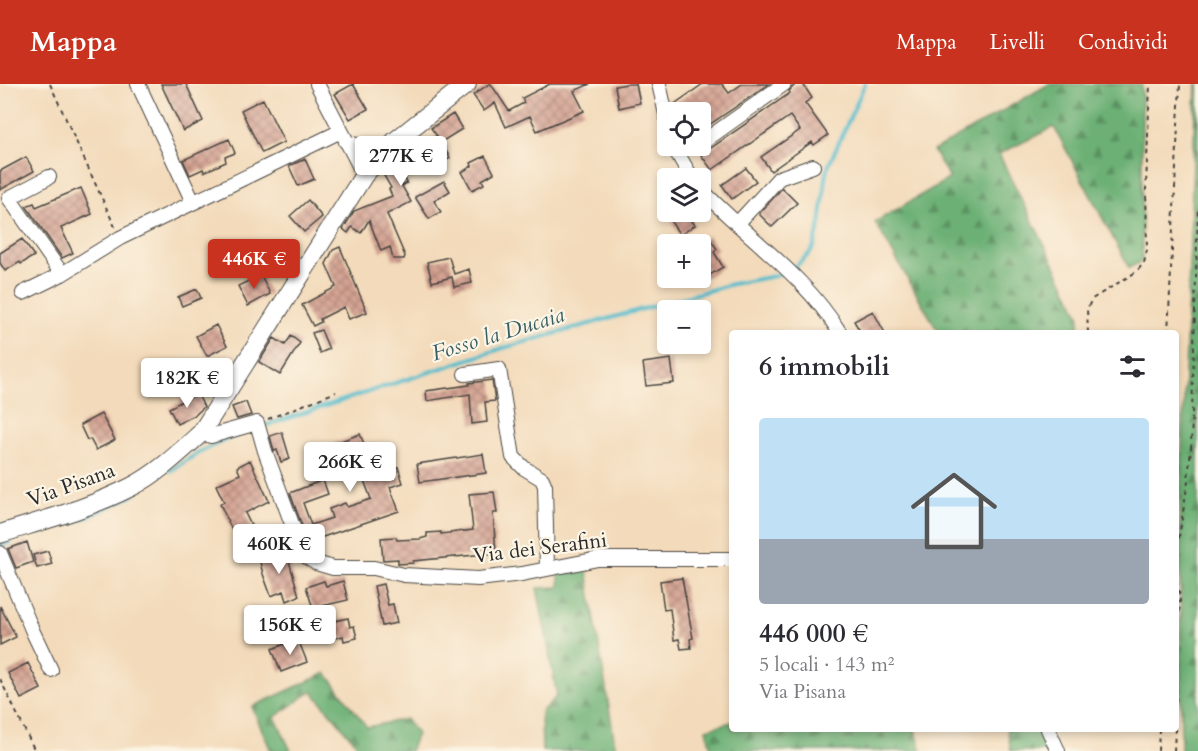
<!DOCTYPE html>
<html lang="it">
<meta charset="utf-8">
<style>
body{margin:0;font-family:Cardo,serif;background:#f7f7f7;color:#2b2b33;height:100vh;display:flex;flex-direction:column;font-size:22px;white-space:nowrap}
*{box-sizing:border-box;margin:0}
p{font-size:20px;color:#7c7c81}
.icon{flex:none;width:33px;height:33px;fill:none;stroke:currentColor;stroke-width:2;stroke-linecap:round;stroke-linejoin:round}
.map{position:relative;flex:1;overflow:hidden}
.side{position:absolute;left:729px;top:246px;width:450px;height:402px;display:flex;flex-direction:column;background:#fff;border-radius:6px;box-shadow:0 3px 9px #0003}
.side>*{flex:none}
.tools{position:absolute;left:657px;top:18px;display:grid;gap:12px}
.tools a{display:grid;place-items:center;width:54px;height:54px;border-radius:6px;background:#fff;box-shadow:0 3px 9px #0003;font-size:30px}
.price{position:absolute;translate:-50% -51px;padding:0 14px;border-radius:6px;background:#fff;color:#222;font-size:20px;line-height:39px;filter:drop-shadow(0 2px 3px #0008)}
.price::after{content:'';position:absolute;left:50%;top:36px;width:18px;height:14px;margin-left:-9px;background:inherit;clip-path:polygon(0 0,100% 0,50% 100%)}
.price.current{background:#c8321e;color:#fff}
ul{padding:0;list-style:none}
li{display:grid;align-content:center;gap:12px;height:318px;padding:0 30px}
li span{display:grid;place-items:center;height:186px;border-radius:6px;color:#555}
li>.icon{margin-inline-start:auto}
span .icon{width:108px;height:108px;fill:#fffc;stroke-width:1}
li b{font-size:26px}
h2{display:flex;justify-content:space-between;align-items:center;height:72px;padding:0 30px;font-size:26px}
header{display:flex;align-items:center;gap:36px;box-sizing:border-box;height:84px;padding:0 30px;background:#c8321e;color:#fff}
header strong{font-size:28px}
nav{display:flex;gap:33px;margin-inline-start:auto;font-size:21px}
.map>svg:first-child{display:block}
.forest{fill:url(#forest-firs);stroke:#4c6e50;stroke-width:1.5}
.lines{fill:none;stroke-linecap:round;stroke-linejoin:round}
.stream{stroke:#50bccc;stroke-width:4}
.building{fill:url(#building-cross-hatch)}
.minor-casing{stroke:#494540;stroke-width:16}
.major-casing{stroke:#494540;stroke-width:20}
.path{stroke:#494540;stroke-width:2;stroke-dasharray:4.5 4.5;stroke-linecap:butt}
.minor{stroke:#fff;stroke-width:14}
.major{stroke:#fff;stroke-width:18}
.labels{text-anchor:middle;dominant-baseline:central;stroke-width:4.5;stroke-linejoin:round;paint-order:stroke}
.street-label{font-size:21px;fill:#2b2b2b;stroke:#fcf5e5}
.water-label{font-size:22px;font-style:italic;fill:#385e63;stroke:#fcf5e5}
</style>
<header>
<strong>Mappa</strong>
<nav><a>Mappa</a><a>Livelli</a><a>Condividi</a></nav>
</header>
<div class="map">
<svg width="1198" height="667" viewBox="0 0 1198 667">
<defs>
<pattern id="forest-firs" width="22" height="20" patternUnits="userSpaceOnUse" patternTransform="scale(1.5)"><rect width="22" height="20" fill="#6cb074"/><path d="M5 1l3.5 6h-7zM16 11l3.5 6h-7z" fill="#598f5f"/></pattern>
<pattern id="building-cross-hatch" width="8" height="8" patternUnits="userSpaceOnUse" patternTransform="scale(1.5)"><rect width="8" height="8" fill="#d4a292"/><path d="M0 0l8 8M0 8l8-8" fill="none" stroke="#ac8477"/></pattern>
</defs>
<rect width="100%" height="100%" fill="#fcf5e5"/>
<filter id="ink" filterUnits="userSpaceOnUse"><feTurbulence type="fractalNoise" baseFrequency=".0167" numOctaves="2"/><feDisplacementMap in="SourceGraphic" scale="12" xChannelSelector="R" yChannelSelector="G"/><feConvolveMatrix kernelMatrix="1 2 1 2 8 2 1 2 1" color-interpolation-filters="sRGB"/></filter>
<filter id="wash" filterUnits="userSpaceOnUse"><feTurbulence type="fractalNoise" baseFrequency=".008" numOctaves="4" result="noise"/><feDisplacementMap in="SourceGraphic" scale="24" xChannelSelector="R" yChannelSelector="G"/><feGaussianBlur stdDeviation="1.35" result="paint"/><feColorMatrix in="noise" values="0 0 0 0 0 0 0 0 0 0 0 0 0 0 0 0 0 1.4 0 .05"/><feComposite in="paint" operator="in"/></filter>
<g filter="url(#wash)">
<rect width="100%" height="100%" fill="#f3daba"/>
<!-- forest -->
<path class="forest" d="M1049,0H1142V177L1129,184L1054,43L999,70L1080,232L1078,249H939L875,138L950,94L933,67Z
M1196,0H1198V667H1181L1180,420Z
M586,480L616,667H542L541,628L557,612L537,504L559,503V485Z
M326,589L367,643L406,635L417,650L410,667H362L312,607L275,633L291,667H271L252,623Z
M732,638V645H915L922,667H712L706,645Z
M1007,645H1035L1046,667H1011Z"/>
<g class="lines">
<!-- stream -->
<path class="stream" d="M261,343L500,265L732,200L775,192L796,182L809,170L814,162L820,140L827,85L865,0
M170,387L201,367L237,351
M37,449L85,434L134,411
M0,461L11,458"/>
</g>
<g id="blocks">
<!-- building -->
<path class="building" d="M161,0H186L203,37L183,47Z
M353,0L368,25L350,35L335,10Z
M489,0H491L509,27L524,19L522,14L550,0H590L574,7L584,27L537,47L530,32L506,43L495,19L484,27L473,11Z
M627,0H636L640,19L619,24L615,2Z
M703,0H722L729,9L742,0H769L700,47V28H675L673,21Z
M796,0H803L812,14L805,19L828,51L814,61L812,58L771,87L761,73L800,46L790,32L712,86L701,71L790,9L789,7Z
M263,15L284,58L262,69L241,26Z
M453,30L462,45L441,58L450,74L441,80L435,69L402,88L407,99L402,102L411,118L387,130L405,172L404,175H393L390,163L381,167L369,136L361,149L352,143L348,149L343,145L354,127L392,112L389,105L391,104L382,88L405,63L418,56L421,61L437,52L431,44Z
M229,55L235,69L225,73L226,78L204,88L203,85L190,91L183,76Z
M485,72L494,89L482,96L484,100L472,106L462,88L472,82L471,79Z
M26,73L34,87L0,106V87Z
M305,75L314,95L298,102L289,82Z
M746,84L756,97L732,115L722,101Z
M444,97L450,107L434,117L441,128L429,135L415,113Z
M81,104L92,130L61,144L73,169L62,174L26,122L34,119L36,123Z
M782,104L797,119L772,143L759,130Z
M308,116L322,133L304,148L290,132Z
M686,128L695,141L680,151L671,138Z
M708,152L717,165L714,168L723,183L700,197V157Z
M22,155L34,172L21,180L20,178L5,187L0,179V169Z
M259,159L264,171L227,185L222,171L232,167L233,169Z
M340,163L367,228L349,235L344,223L320,235L321,238L313,242L302,221L336,203L326,180L333,166Z
M449,173L454,190L469,185L472,199L454,203L452,193L432,198L427,178Z
M261,191L270,210L248,222L238,202Z
M197,205L201,214L182,222L178,213Z
M873,227L885,249H861L854,237Z
M216,241L227,262L207,272L196,252Z
M321,246L329,265L320,269L312,249Z
M291,252L300,259L280,291L259,278L274,254L285,261Z
M671,275L674,299L646,302L643,279Z
M492,296L495,317L485,318L487,338L472,340L470,310L427,317L426,307L469,301V299Z
M197,309L204,323L195,331L177,340L169,324Z
M246,318L251,331L237,335L232,323Z
M101,330L115,356L96,366L90,355L87,356L80,341Z
M282,348L290,375L281,378L277,366L274,367L270,352Z
M360,350L376,390L398,383L403,399L390,403L399,427L308,458L290,409L323,396L328,410L303,419L311,441L332,434L329,425L345,419L347,423L371,415L358,380L355,382L352,374L327,383L324,374L330,372L327,362Z
M483,370L486,389L420,398L417,380Z
M250,376L269,417L245,429L258,456L245,462L236,444L232,446L220,420L224,418L216,401L240,390L237,383Z
M494,408L497,429H493L496,469L413,477V479L398,480V475L383,476L381,454L396,453L397,456L420,455L427,453V449L441,448V450L473,446L469,410Z
M27,458L33,478L16,484L8,465Z
M48,467L52,480L37,484L33,471Z
M268,468L269,474L287,470L299,512L287,517L284,507L271,512L263,490L258,470Z
M682,494L693,554L690,555L691,564L681,565L679,555L674,556L670,525L664,526L660,497Z
M324,497L326,502L343,497L348,516L313,524L306,503Z
M383,500L388,521L393,520L397,539L382,542L374,502Z
M0,522L16,553L0,561Z
M348,534L350,543L354,542L357,554L344,557L343,552L330,556L326,539Z
M298,555L307,578L281,588L272,565Z
M28,579L41,605L21,615L8,589Z"/>
</g>
</g>
<g filter="url(#ink)">
<use href="#blocks" fill-opacity="0" stroke="#494540" stroke-width="1.5"/>
<g class="lines">
<!-- minor casing -->
<g class="minor-casing">
<path id="minor" d="M138,0L193,118
M317,0L364,91
M659,0L668,39
M346,58L383,69
M700,60L784,0
M673,62L692,94
M49,93L9,114L62,190
M700,104C746,153 805,191 840,249
M737,140L779,94L813,82
M23,209L62,190L120,154L341,47
M465,290L499,285L513,373L524,384L542,395L545,402L547,484
M201,349L211,352L257,339L265,367L302,467L308,474L316,479L333,484H374L404,491L478,495L522,490L598,475H732
M0,469L33,548L51,586
M1048,645L1058,667"/>
</g>
<!-- major casing -->
<g class="major-casing">
<path id="major" d="M0,450C44,436 90,424 131,403C157,390 180,368 201,349L364,91L395,57L467,0"/>
</g>
<!-- path -->
<path class="path" d="M50,0L115,143
M1088,249L1087,225L1092,215L1136,188L1144,179L1147,166L1146,102L1150,0
M1168,249L1180,0
M268,335L336,308
M1176,472L1188,397L1191,364L1198,125
M1176,488L1180,514L1176,620
M0,595L35,667
M65,667H73
M1158,667L1159,645
M1174,667L1175,645"/>
<!-- minor -->
<use href="#minor" class="minor"/>
<!-- major -->
<use href="#major" class="major"/>
</g>
</g>
<g class="labels">
<!-- street labels -->
<g class="street-label">
<text transform="translate(71 401) rotate(-20)">Via Pisana</text>
<text transform="translate(540 464) rotate(-7)">Via dei Serafini</text>
</g>
<!-- water labels -->
<g class="water-label">
<text transform="translate(498 250) rotate(-17)">Fosso la Ducaia</text>
</g>
</g>
</svg>
<div class="tools">
<a><svg class="icon" aria-label="locate" viewBox="0 0 24 24"><circle cx="12" cy="12" r="6"/><path d="M12 2v4M12 18v4M2 12h4M18 12h4"/></svg></a>
<a><svg class="icon" aria-label="layers" viewBox="0 0 24 24"><path d="M12 4l9 5-9 5-9-5zM3 14l9 5 9-5"/></svg></a>
<a>+</a>
<a>−</a>
</div>
<b class="price" style="left:401px;top:103px">277K €</b>
<b class="price current" style="left:254px;top:206px">446K €</b>
<b class="price" style="left:187px;top:325px">182K €</b>
<b class="price" style="left:350px;top:409px">266K €</b>
<b class="price" style="left:279px;top:491px">460K €</b>
<b class="price" style="left:290px;top:572px">156K €</b>
<section class="side">
<h2>6 immobili<svg class="icon" aria-label="filters" viewBox="0 0 24 24"><path d="M4 7h16M4 17h16"/><circle cx="9" cy="7" r="2"/><circle cx="15" cy="17" r="2"/></svg></h2>
<ul>
<li><span style="background:linear-gradient(#bfe0f5 65%,#9aa5b1 0)"><svg class="icon" aria-label="home" viewBox="0 0 24 24"><path d="M3 11l9-7 9 7M6 9v11h12V9"/></svg></span><div><b>446 000 €</b><p>5 locali · 143 m²</p><p>Via Pisana</p></div></li>
</ul>
</section>
</div>
